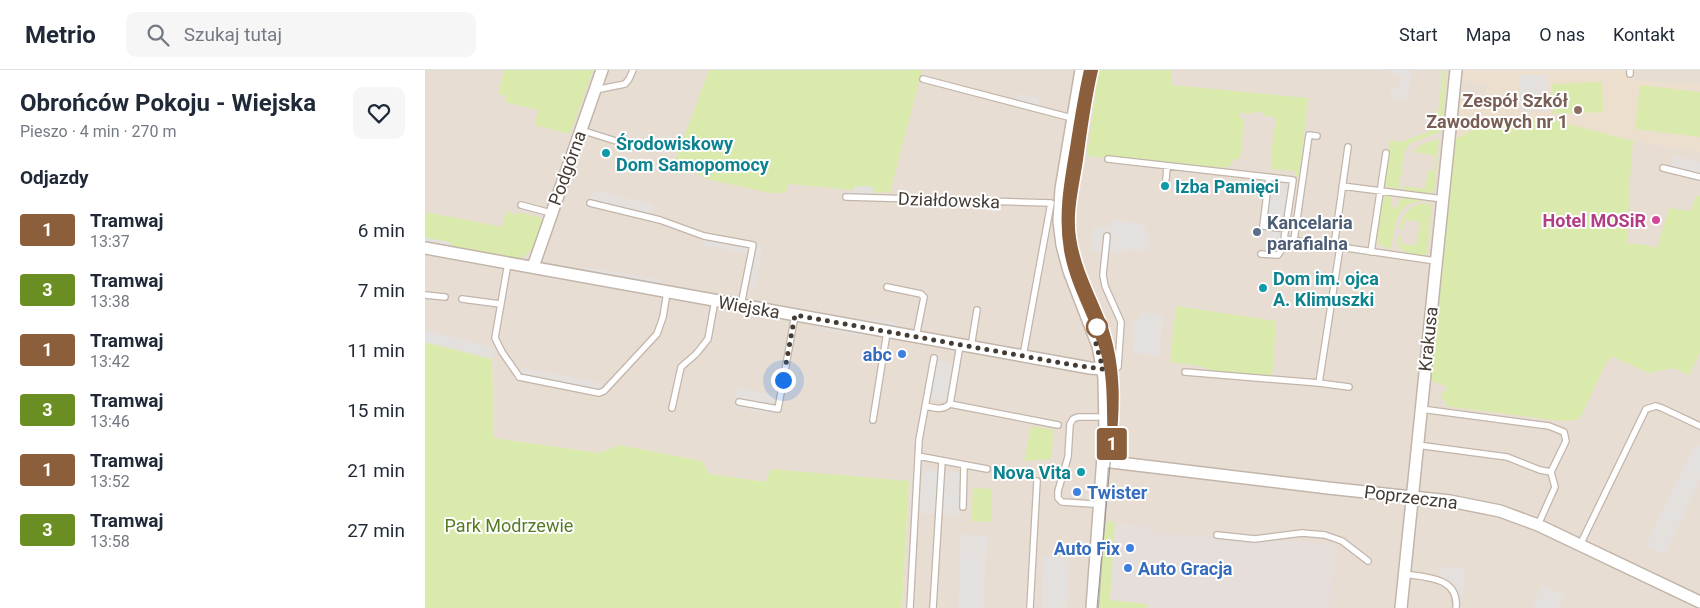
<!DOCTYPE html>
<html lang="pl">
<head>
<meta charset="utf-8">
<style>
  :root { --surface:#fff; --page:#f6f6f7; --text:#1f2937; --muted:#747a83; --line:#e0e1e3 }
  body { margin:0; font-family:Roboto,sans-serif; background:var(--page); color:var(--text); height:100vh; display:flex; flex-direction:column; font-size:19px; white-space:nowrap }
  * { box-sizing:border-box; margin:0 }
  p { font-size:16px; color:var(--muted) }
  .icon { flex:none; width:28px; height:28px; fill:none; stroke:currentColor; stroke-width:2; stroke-linecap:round; stroke-linejoin:round }
  .map { position:relative; flex:1; overflow:hidden }
  .panel { display:flex; flex-direction:column; background:var(--surface); width:425px }
  .panel>* { flex:none }
  .badge { padding:0 10px; border-radius:4px; font-size:18px; line-height:32px }
  .you { position:absolute; width:25px; height:25px; margin:-12px; border:4px solid #fff; border-radius:50%; background:#1a73e8; box-shadow:0 0 0 8px #1a73e833 }
  .map>.badge { position:absolute; translate:-50% -50%; box-shadow:0 0 0 2px #fff }
  h2 { padding:0 20px; font-size:19px; line-height:45px }
  .round { display:grid; place-items:center; flex:none; width:52px; height:52px; border-radius:10px; background:var(--page) }
  .summary { display:flex; align-items:center; justify-content:space-between; height:85px; padding:0 20px }
  h1 { font-size:24px; font-weight:700; line-height:38px }
  ul { padding:0; list-style:none }
  li { display:flex; align-items:center; gap:15px; height:60px; padding:0 20px }
  li div { flex:1 }
  li b { display:block; font-size:19px }
  li em { font-style:normal }
  li .badge { min-width:55px; font-weight:700; text-align:center }
  header { display:flex; align-items:center; gap:30px; box-sizing:border-box; height:70px; padding:0 25px; background:var(--surface); border-bottom:1px solid var(--line) }
  header strong { font-size:24px }
  nav { display:flex; gap:28px; margin-inline-start:auto; font-size:18px }
  .search { width:350px; height:45px; background:var(--page); display:flex; align-items:center; gap:12px; box-sizing:border-box; padding:0 18px; border-radius:10px; color:var(--muted); font-size:19px }
  main { display:flex; flex:1; min-height:0 }
  .map>svg:first-child { display:block }
  .residential { fill:#e8ddd3 }
  .industrial { fill:#e6deda }
  .education { fill:#eddfce }
  .green { fill:#daeaac }
  .parking { fill:#e4e0de }
  .lines { fill:none; stroke-linecap:round; stroke-linejoin:round }
  .lane-casing { stroke:#c2b5aa; stroke-width:8 }
  .street-casing { stroke:#c2b5aa; stroke-width:14 }
  .lane { stroke:#fff; stroke-width:5.5 }
  .street { stroke:#fff; stroke-width:11 }
  .tram { stroke:#959595; stroke-width:1 }
  .line-casing { stroke:#fff; stroke-width:11 }
  .line { stroke:#8b5e3c; stroke-width:8 }
  .walk { stroke:#463c34; stroke-width:5; stroke-dasharray:0 9 }
  .education-dot { fill:#8d6e63; stroke:#fff; stroke-width:2 }
  .culture-dot { fill:#0f9aa8; stroke:#fff; stroke-width:2 }
  .hotel-dot { fill:#d1479c; stroke:#fff; stroke-width:2 }
  .service-dot { fill:#5c6f8a; stroke:#fff; stroke-width:2 }
  .stop-dot { fill:#fff; stroke:#8b5e3c; stroke-width:2.5 }
  .shop-dot { fill:#3f7fe0; stroke:#fff; stroke-width:2 }
  .labels { text-anchor:middle; dominant-baseline:central; stroke-width:4; stroke-linejoin:round; paint-order:stroke }
  .education-label { font-size:18px; font-weight:bold; fill:#785e54; stroke:#fff; text-anchor:end }
  .culture-label { font-size:18px; font-weight:bold; fill:#0d838f; stroke:#fff; text-anchor:start }
  .street-label { font-size:18px; fill:#463c34; stroke:#fff }
  .hotel-label { font-size:18px; font-weight:bold; fill:#b23c85; stroke:#fff; text-anchor:end }
  .service-label { font-size:18px; font-weight:bold; fill:#4e5e75; stroke:#fff; text-anchor:start }
  .shop-label { font-size:18px; font-weight:bold; fill:#366cbe; stroke:#fff; text-anchor:end }
  .park-label { font-size:18px; fill:#567b25; stroke:#fff }
</style>
</head>
<body>
<header>
<strong>Metrio</strong>
<div class="search"><svg class="icon" aria-label="search" viewBox="0 0 24 24"><circle cx="10" cy="10" r="6"/><path d="M15 15l6 6"/></svg>Szukaj tutaj</div>
<nav><a>Start</a><a>Mapa</a><a>O nas</a><a>Kontakt</a></nav>
</header>
<main>
<section class="panel">
<div class="summary"><div><h1>Obrońców Pokoju - Wiejska</h1><p>Pieszo · 4 min · 270 m</p></div><a class="round"><svg class="icon" aria-label="heart" viewBox="0 0 24 24"><path d="M12 20l-8-8c-3-5 5-10 8-4 3-6 11-1 8 4z"/></svg></a></div>
<h2>Odjazdy</h2>
<ul>
<li><span class="badge" style="background:#8b5e3c;color:#fff">1</span><div><b>Tramwaj</b><p>13:37</p></div><em>6 min</em></li>
<li><span class="badge" style="background:#6b8e23;color:#fff">3</span><div><b>Tramwaj</b><p>13:38</p></div><em>7 min</em></li>
<li><span class="badge" style="background:#8b5e3c;color:#fff">1</span><div><b>Tramwaj</b><p>13:42</p></div><em>11 min</em></li>
<li><span class="badge" style="background:#6b8e23;color:#fff">3</span><div><b>Tramwaj</b><p>13:46</p></div><em>15 min</em></li>
<li><span class="badge" style="background:#8b5e3c;color:#fff">1</span><div><b>Tramwaj</b><p>13:52</p></div><em>21 min</em></li>
<li><span class="badge" style="background:#6b8e23;color:#fff">3</span><div><b>Tramwaj</b><p>13:58</p></div><em>27 min</em></li>
</ul>
</section>
<div class="map">
<svg width="1275" height="538" viewBox="0 0 1275 538">
  <rect width="100%" height="100%" fill="#f3ece5"/>
  <!-- residential -->
  <path class="residential" d="M0 0H650L630 120 632 133V156L673 285 676 359 663 538H477L484 411 340 412 284 404 277 391 194 375 174 383 69 368 67 289 0 272Z
    M660 0H1275V538H722L685 531 690 453 678 451 684 326 640 175 638 137Z"/>
  <!-- industrial -->
  <path class="industrial" d="M690 452 729 457V463L910 474 905 538H720L685 531Z"/>
  <!-- education -->
  <path class="education" d="M1037 0H1210V10L1275 15V82L1208 71 1028 70 1033 29 1060 31 1062 13 1036 11Z"/>
  <!-- green -->
  <path class="green" d="M79 0H168L145 64 110 55 113 40 80 32 81 26 73 24Z
    M284 0H497L465 123 449 122 448 117 431 116 428 120 363 114 361 123H346L282 109 250 91Z
    M675 0H747L746 15 883 28 874 107 870 106V101L846 99V84L851 47 840 46 836 41C826 43 827 44 815 43V48L819 49 815 89H808L807 94 803 97H798L795 100 662 86 672 13Z
    M1018 0H1021L1018 59 1015 62 985 73 979 82 974 119 962 117 960 114 965 70 976 72 1011 59Z
    M1177 12 1178 42 1128 44 1127 14Z
    M1215 15 1275 22V67L1210 59Z
    M1070 49 1128 50 1208 71 1205 108 1202 174H1216L1232 178 1244 138 1266 141 1271 126H1275V282L1264 305 1248 298 1224 303 1186 286 1178 299 1154 350 1136 351 1020 336 1021 330 1016 329 1017 322H1021L1022 317 1004 309 1028 70Z
    M1014 69 1009 122 1003 123 979 120V116L1000 119 1003 101H1009L1011 86 989 82 995 75Z
    M962 124 967 129V137L972 138 974 131 981 126 1007 131C971 129 971 150 966 179L954 175 952 167 957 128Z
    M993 134H1007L1002 184 996 186 977 181 972 173 973 167 977 168 976 174 991 176 995 152 980 150 978 159H974C977 146 981 140 993 134Z
    M0 142 77 157 81 142 93 145 94 142 119 149C113 163 109 187 91 189L28 178 24 172 0 168Z
    M751 236 851 251 847 306 786 300 775 296 745 292Z
    M0 272 67 289 69 368 174 383 194 375 277 391 284 404 340 412 346 399 484 411 477 538H0Z
    M606 356 629 360 626 389 599 391Z
    M548 418 567 419 566 452 546 451Z
    M678 451 690 452 685 530 722 534V538H671Z"/>
  <!-- parking -->
  <path class="parking" d="M963 0H986L983 30 965 28 966 18 974 19 976 5 963 3Z
    M1094 5H1122V41H1094Z
    M593 23 615 28V39L589 33Z
    M1249 86 1275 92V107L1246 100Z
    M844 107 868 110 853 185 838 184 842 157 838 156Z
    M430 116 448 117 449 128 428 127Z
    M168 120 228 135 225 148 165 133Z
    M688 150 719 154 725 172 722 181 697 179 696 184 666 181 668 157 683 158 684 151 688 152Z
    M279 166 322 174 321 183 277 175Z
    M0 168 24 172 28 178H0Z
    M328 175 338 176 330 219 320 217Z
    M161 197 235 210 241 216 153 200Z
    M305 238 346 245 339 249 311 243Z
    M715 243 738 244 735 286 709 283 707 255 714 248Z
    M444 248 472 253 477 259 440 262 432 266 395 259 390 253 436 252Z
    M0 260 70 278 67 289 0 272Z
    M513 291 529 293 521 332 505 329Z
    M96 298 176 313 174 323 94 307Z
    M312 318 349 325 346 344 309 337Z
    M1270 374 1275 376V409L1239 485 1221 476Z
    M497 400 536 402 533 446 494 443Z
    M536 464 562 466 559 538H533Z
    M619 487 644 488 641 538H616Z
    M1017 496 1040 499 1037 532 1031 531V527L1014 510Z
    M1117 515 1140 526 1134 538H1107Z"/>
  <g class="lines">
    <defs>
      <path id="lane" d="M1205 4V0
        M498 9 647 48
        M170 20 200 14 204 9 208 0
        M156 60 210 77
        M683 89 868 110 859 169 915 177
        M1238 98 1275 107
        M844 107 838 156 861 159
        M741 109 742 97
        M917 116 1018 129
        M421 127 626 133 598 286
        M165 133 235 150 279 166 328 175 316 235
        M96 135 126 143
        M869 170 884 65 892 66
        M909 176 923 77
        M946 182 961 83
        M836 184 853 185 857 179 859 169
        M83 193 70 268 77 282 93 305 94 307 174 323 179 321 232 264 238 247 242 222
        M462 217 496 224 499 227 491 267
        M0 225 20 227
        M37 229 75 234
        M535 275 525 334 633 355
        M546 277 552 240
        M678 299 693 297 696 252 680 216 678 205 682 166
        M760 302 894 313 915 177 1011 191
        M894 313 924 317
        M314 332 353 339 370 245
        M501 336C510 338 517 341 525 334
        M247 338 256 297 271 284 283 269 290 230
        M996 339 1124 356 1139 362 1141 371 1126 402 1130 417 1113 455
        M448 350 462 262
        M992 375 1082 387 1115 400 1126 402
        M493 386 562 399
        M668 434 637 432 633 428V421L643 387 645 354 648 349 653 347H673
        M538 437 539 395
        M792 465 830 469 877 463 900 465 917 471 943 491
        M1155 475 1221 339 1231 336 1237 338 1275 356
        M979 504C1001 507 1034 507 1031 538
        M485 538 494 370 509 288
        M508 538 517 391
        M605 538 612 411"/>
      <path id="street" d="M656 0 636 119 634 151 637 175 644 201 673 276 679 308 680 359 667 538
        M0 178 665 298 678 299
        M108 197 177 0
        M678 391 903 418 1025 431 1075 441 1113 455 1275 532
        M976 538 1031 0"/>
    </defs>
    <!-- lane casing -->
    <use href="#lane" class="lane-casing"/>
    <!-- street casing -->
    <use href="#street" class="street-casing"/>
    <!-- lane -->
    <use href="#lane" class="lane"/>
    <!-- street -->
    <use href="#street" class="street"/>
    <!-- tram -->
    <path class="tram" d="M669 0 646 134C645 170 654 201 668 235 675 250 682 265 686 282 691 304 690 328 689 351L672 538"/>
  </g>
  <g class="lines">
    <defs>
      <path id="line" d="M663 0C657 26 653 52 649 78 643 113 637 145 643 180 649 216 670 248 680 283 688 312 685 344 687 374 691 336 692 298 680 261 669 230 652 202 647 168 643 142 650 116 654 90 658 60 662 29 669 0"/>
    </defs>
    <!-- line casing -->
    <use href="#line" class="line-casing"/>
    <!-- line -->
    <use href="#line" class="line"/>
    <!-- walk -->
    <path class="walk" d="M358 310 370 245 648 295 678 299 668 263 672 257"/>
  </g>
  <!-- markers -->
  <circle class="education-dot" cx="1153" cy="40" r="5"/>
  <g class="culture-dot">
    <circle cx="181" cy="83" r="5"/>
    <circle cx="740" cy="116" r="5"/>
    <circle cx="838" cy="218" r="5"/>
    <circle cx="656" cy="402" r="5"/>
  </g>
  <circle class="hotel-dot" cx="1231" cy="150" r="5"/>
  <circle class="service-dot" cx="832" cy="162" r="5"/>
  <circle class="stop-dot" cx="672" cy="257" r="10"/>
  <g class="shop-dot">
    <circle cx="477" cy="284" r="5"/>
    <circle cx="652" cy="422" r="5"/>
    <circle cx="705" cy="478" r="5"/>
    <circle cx="703" cy="498" r="5"/>
  </g>
  <g class="labels">
    <!-- education labels -->
    <g class="education-label">
      <text x="1143" y="30">Zespół Szkół<tspan x="1143" dy="21">Zawodowych nr 1</tspan></text>
    </g>
    <!-- culture labels -->
    <g class="culture-label">
      <text x="191" y="73">Środowiskowy<tspan x="191" dy="21">Dom Samopomocy</tspan></text>
      <text x="750" y="116">Izba Pamięci</text>
      <text x="848" y="208">Dom im. ojca<tspan x="848" dy="21">A. Klimuszki</tspan></text>
      <text x="646" y="402" text-anchor="end">Nova Vita</text>
    </g>
    <!-- street labels -->
    <g class="street-label">
      <text transform="translate(142 98) rotate(-70)">Podgórna</text>
      <text transform="translate(524 130) rotate(2)">Działdowska</text>
      <text transform="translate(324 237) rotate(10)">Wiejska</text>
      <text transform="translate(1003 269) rotate(-84)">Krakusa</text>
      <text transform="translate(986 427) rotate(7)">Poprzeczna</text>
    </g>
    <!-- hotel labels -->
    <g class="hotel-label">
      <text x="1221" y="150">Hotel MOSiR</text>
    </g>
    <!-- service labels -->
    <g class="service-label">
      <text x="842" y="152">Kancelaria<tspan x="842" dy="21">parafialna</tspan></text>
    </g>
    <!-- shop labels -->
    <g class="shop-label">
      <text x="467" y="284">abc</text>
      <text x="662" y="422" text-anchor="start">Twister</text>
      <text x="695" y="478">Auto Fix</text>
      <text x="713" y="498" text-anchor="start">Auto Gracja</text>
    </g>
    <!-- park labels -->
    <g class="park-label">
      <text x="84" y="455">Park Modrzewie</text>
    </g>
  </g>
</svg>
<div class="you" style="left:358px;top:310px"></div>
<b class="badge" style="left:687px;top:374px;background:#8b5e3c;color:#fff">1</b>
</div>
</main>
</body>
</html>
